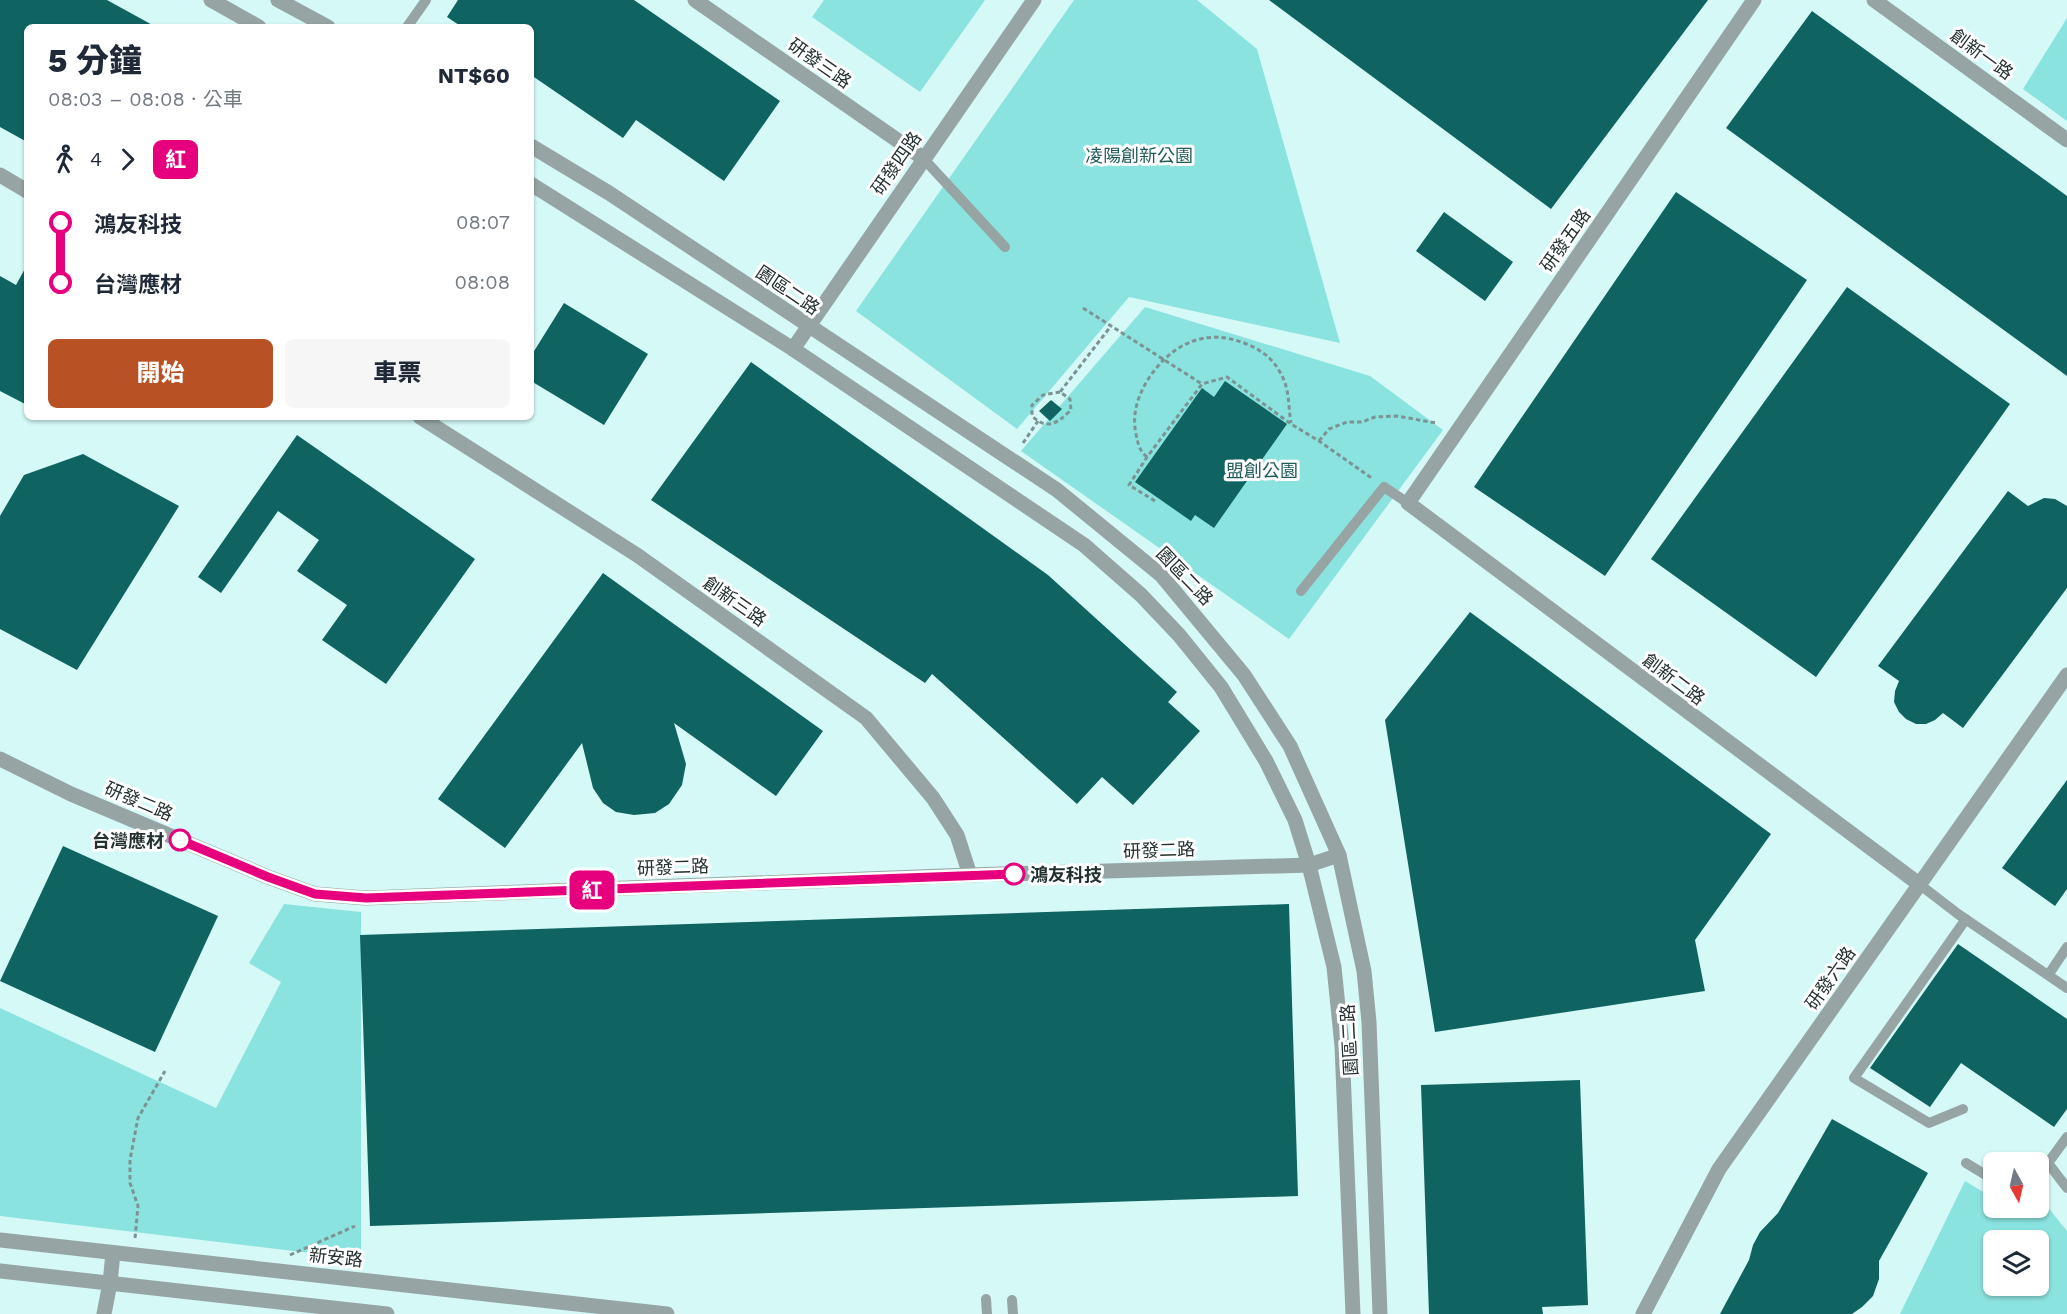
<!DOCTYPE html>
<html lang="zh-TW">
<head>
<meta charset="utf-8">
<style>
  :root { --surface:#fff; --page:#f6f6f7; --text:#1f2937; --muted:#747a83; --accent:#b85225 }
  body { margin:0; font-family:"Work Sans","Noto Sans TC",sans-serif; background:var(--page); color:var(--text); height:100vh; display:flex; flex-direction:column; font-size:22px; white-space:nowrap }
  * { box-sizing:border-box; margin:0 }
  p { font-size:20px; color:var(--muted) }
  .icon { flex:none; width:33px; height:33px; fill:none; stroke:currentColor; stroke-width:2; stroke-linecap:round; stroke-linejoin:round }
  .map { position:relative; flex:1; overflow:hidden }
  .drawer { position:absolute; left:24px; top:24px; width:510px; height:396px; display:flex; flex-direction:column; background:var(--surface); border-radius:9px; box-shadow:0 2px 4px #0004 }
  .drawer>* { flex:none }
  .badge { padding:0 12px; border-radius:9px; font-size:21px; line-height:39px }
  .needle { width:39px; rotate:172deg }
  .fabs { position:absolute; left:1983px; top:1152px; display:grid; gap:12px }
  .fabs a { display:grid; place-items:center; width:66px; height:66px; border-radius:9px; background:var(--surface); box-shadow:0 2px 4px #0004; font-size:30px }
  .map>.badge { position:absolute; translate:-50% -50%; box-shadow:0 0 0 3px #fff }
  .legs { display:flex; align-items:center; gap:9px; height:66px; padding:0 24px; font-size:20px }
  .legs p { margin-inline-start:auto }
  .summary { display:flex; align-items:center; justify-content:space-between; height:102px; padding:0 24px }
  h1 { font-size:33px; font-weight:800; line-height:45px }
  .cta { display:flex; gap:12px; margin-top:auto; padding:12px 24px }
  .cta a { flex:1; height:69px; border-radius:9px; background:var(--accent); color:#fff; font-size:24px; font-weight:800; line-height:69px; text-align:center }
  .cta a+a { background:var(--page); color:var(--text) }
  ul { padding:0 24px; list-style:none }
  li { display:flex; align-items:center; gap:21px; height:60px; font-size:22px }
  li i { display:grid; place-items:center; width:9px; height:100%; margin:0 8px; background:currentColor }
  li i::after { content:''; width:15px; height:15px; margin:-8px; border:4px solid; border-radius:50%; background:var(--surface) }
  li p { margin-inline-start:auto }
  li:first-child i { background:linear-gradient(#0000 50%,currentColor 0) }
  li:last-child i { background:linear-gradient(currentColor 50%,#0000 0) }
  .map>svg:first-child { display:block }
  .green { fill:#8be3df; fill-rule:evenodd }
  .building { fill:#0f6361 }
  .lines { fill:none; stroke-linecap:round; stroke-linejoin:round }
  .path { stroke:#7b9493; stroke-width:3; stroke-dasharray:4.5 3; stroke-linecap:butt }
  .service { stroke:#96a5a4; stroke-width:10 }
  .minor { stroke:#96a5a4; stroke-width:15 }
  .tertiary { stroke:#96a5a4; stroke-width:15 }
  .line-1-casing { stroke:#fff; stroke-width:14 }
  .line-1 { stroke:#e6007e; stroke-width:9 }
  .stop-1-dot { fill:#fff; stroke:#e6007e; stroke-width:3 }
  .labels { text-anchor:middle; dominant-baseline:central; stroke-width:6; stroke-linejoin:round; paint-order:stroke }
  .street-label { font-size:18px; fill:#233130; stroke:#fefefe }
  .park-label { font-size:18px; fill:#1f5b59; stroke:#fefefe }
  .stop-label { font-size:18px; font-weight:bold; fill:#233130; stroke:#fefefe; text-anchor:end }
</style>
</head>
<body>
<div class="map">
<svg width="2067" height="1314" viewBox="0 0 2067 1314">
  <rect width="100%" height="100%" fill="#d4f9f7"/>
  <!-- green -->
  <path class="green" d="M824 0H985L920 92 812 17Z
    M1074 0H1197L1257 49 1340 343 1129 297 1017 429 856 311Z
    M2067 18V121L2023 89Z
    M1145 307 1370 376 1443 430 1289 639 1021 451Z
    M284 904 361 912V1259L0 1216V1008L216 1108 281 982 249 963Z
    M1965 1181 1993 1198 1994 1208H2038L2039 1199H2041L2067 1231V1314H1900ZM1994 1240H2038V1286H1994Z"/>
  <!-- building -->
  <path class="building" d="M0 0H107L156 27H27V142L0 127Z
    M458 0H634L780 101 724 181 636 120 623 138 531 75V27H462L447 17Z
    M1269 0H1708L1551 209Z
    M1812 11 2067 196V376L1726 128Z
    M1676 192 1807 280 1605 576 1474 487Z
    M1444 212 1513 262 1485 301 1416 251Z
    M27 265V405L0 391V276L16 285Z
    M1847 287 2010 404 1816 677 1651 559Z
    M564 303 648 354 604 425 531 381V356Z
    M751 362 1048 575 1177 692 1168 702 1200 731 1133 805 1102 777 1077 804 932 674 925 683 651 500Z
    M1225 381 1287 424 1214 528 1195 515 1191 521 1135 482 1202 388 1214 397Z
    M1051 400 1062 409 1050 421 1039 411Z
    M297 435 475 559 386 684 322 640 347 605 297 571 319 540 278 511 221 593 198 577Z
    M83 454 179 506 77 670 0 629V516L24 475Z
    M2008 491 2028 506 2044 498 2055 499 2067 506V588L1963 728 1943 713 1935 720 1926 724H1916L1906 719 1899 712 1894 702 1895 691 1899 681 1878 666Z
    M603 573 823 731 776 796 674 723 686 764 682 785 669 804 655 813 634 815 616 812 603 803 593 788 582 743 505 848 438 799Z
    M1470 612 1771 834 1695 940 1705 991 1435 1032 1385 720Z
    M2067 780V889L2055 906 2002 868Z
    M63 846 218 916 155 1052 0 981Z
    M1289 904 1298 1196 370 1226 360 935Z
    M1958 944 2067 1019V1109L2054 1127 1961 1063 1930 1107 1870 1068Z
    M1580 1080 1588 1305 1542 1307 1543 1314H1429L1421 1085Z
    M1832 1119 1928 1173 1879 1261V1279L1873 1296 1862 1307 1852 1314H1720L1749 1260 1753 1245 1760 1232 1778 1213Z"/>
  <g class="lines">
    <!-- path -->
    <path class="path" d="M1083 308 1202 384
      M1060 392 1043 395 1032 405V416C1048 431 1057 423 1071 410L1070 399 1060 392 1111 326
      M1319 441 1329 429 1347 422H1362L1375 417 1397 416 1436 423
      M1023 443 1038 421
      M1147 457C1139 450 1138 444 1136 434 1132 415 1137 398 1147 381 1169 346 1203 327 1244 343 1260 349 1273 358 1281 374 1290 390 1288 406 1291 423
      M1155 501 1129 485 1147 457 1202 384 1227 377 1291 424 1319 441 1373 479
      M135 1238 138 1206 130 1183V1160L138 1118 165 1071
      M290 1255 355 1226"/>
    <!-- service -->
    <path class="service" d="M407 27 426 0
      M923 158 1005 247
      M1301 591 1384 487 1408 503
      M1919 884 1958 914 2067 988
      M2049 974 2067 947
      M1963 1109 1929 1123 1854 1078 1966 919
      M2067 1137 2048 1163 2067 1188
      M1966 1163 1994 1180
      M2038 1175 2048 1163
      M986 1299 987 1314
      M1012 1300 1013 1314"/>
    <!-- minor -->
    <path class="minor" d="M695 0 923 158
      M1754 0 1408 503 1919 884
      M1874 0 2067 140
      M0 175 27 191
      M793 349 1034 0
      M420 417 637 555 866 718 933 798 957 835 970 875
      M0 759 71 794 268 877 315 894 366 898 970 875 1309 865 1339 855
      M104 1314 110 1283 113 1253
      M1643 1314 1719 1169 2067 675"/>
    <!-- tertiary -->
    <path class="tertiary" d="M211 0 259 27
      M278 0 328 27
      M531 146 609 193 1057 490 1161 575 1244 675 1290 746 1339 855 1364 971 1369 1022 1380 1314
      M531 184 793 349 1084 545 1141 595 1179 635 1221 687 1266 761 1295 820 1309 865 1334 967 1342 1046 1353 1314
      M0 1240 667 1314
      M0 1271 387 1314"/>
  </g>
  <g class="lines">
    <defs>
      <path id="line-1" d="M180 840 268 877 315 894 366 898 1014 874"/>
    </defs>
    <!-- line-1 casing -->
    <use href="#line-1" class="line-1-casing"/>
    <!-- line-1 -->
    <use href="#line-1" class="line-1"/>
  </g>
  <!-- markers -->
  <g class="stop-1-dot">
    <circle cx="180" cy="840" r="10"/>
    <circle cx="1014" cy="874" r="10"/>
  </g>
  <g class="labels">
    <!-- street labels -->
    <g class="street-label">
      <text transform="translate(1982 54) rotate(36)">創新一路</text>
      <text transform="translate(820 63) rotate(35)">研發三路</text>
      <text transform="translate(896 163) rotate(-55)">研發四路</text>
      <text transform="translate(1565 240) rotate(-55)">研發五路</text>
      <text transform="translate(788 290) rotate(34)">園區二路</text>
      <text transform="translate(1185 576) rotate(46)">園區二路</text>
      <text transform="translate(735 601) rotate(35)">創新三路</text>
      <text transform="translate(1674 679) rotate(37)">創新二路</text>
      <text transform="translate(139 801) rotate(23)">研發二路</text>
      <text transform="translate(1159 850) rotate(-2)">研發二路</text>
      <text transform="translate(673 867) rotate(-2)">研發二路</text>
      <text transform="translate(1830 978) rotate(-55)">研發六路</text>
      <text transform="translate(1349 1040) rotate(-93)">園區二路</text>
      <text transform="translate(336 1257) rotate(6)">新安路</text>
    </g>
    <!-- park labels -->
    <g class="park-label">
      <text x="1139" y="155">凌陽創新公園</text>
      <text x="1262" y="470">盟創公園</text>
    </g>
    <!-- stop labels -->
    <g class="stop-label">
      <text x="164" y="840">台灣應材</text>
      <text x="1030" y="874" text-anchor="start">鴻友科技</text>
    </g>
  </g>
</svg>
<div class="fabs">
<a><svg class="needle" viewBox="-14 -14 28 28"><path d="M0-13l5 13h-10z" fill="#e53935"/><path d="M0 13l5-13h-10z" fill="#747a83"/></svg></a>
<a><svg class="icon" aria-label="layers" viewBox="0 0 24 24"><path d="M12 4l9 5-9 5-9-5zM3 14l9 5 9-5"/></svg></a>
</div>
<b class="badge" style="left:592px;top:890px;background:#e6007e;color:#fff">紅</b>
<section class="drawer">
<div class="summary"><div><h1>5 分鐘</h1><p>08:03 – 08:08 · 公車</p></div><b>NT$60</b></div>
<div class="legs"><svg class="icon" aria-label="walk" viewBox="0 0 24 24"><circle cx="13" cy="4" r="2"/><path d="M13 8l-2 6 4 7M11 14l-3 7M7 12l3-4h3l4 4"/></svg>4<svg class="icon" aria-label="forward" viewBox="0 0 24 24"><path d="M9 5l7 7-7 7"/></svg><b class="badge" style="background:#e6007e;color:#fff">紅</b></div>
<ul>
<li><i style="color:#e6007e"></i><b>鴻友科技</b><p>08:07</p></li>
<li><i style="color:#e6007e"></i><b>台灣應材</b><p>08:08</p></li>
</ul>
<div class="cta"><a>開始</a><a>車票</a></div>
</section>
</div>
</body>
</html>
